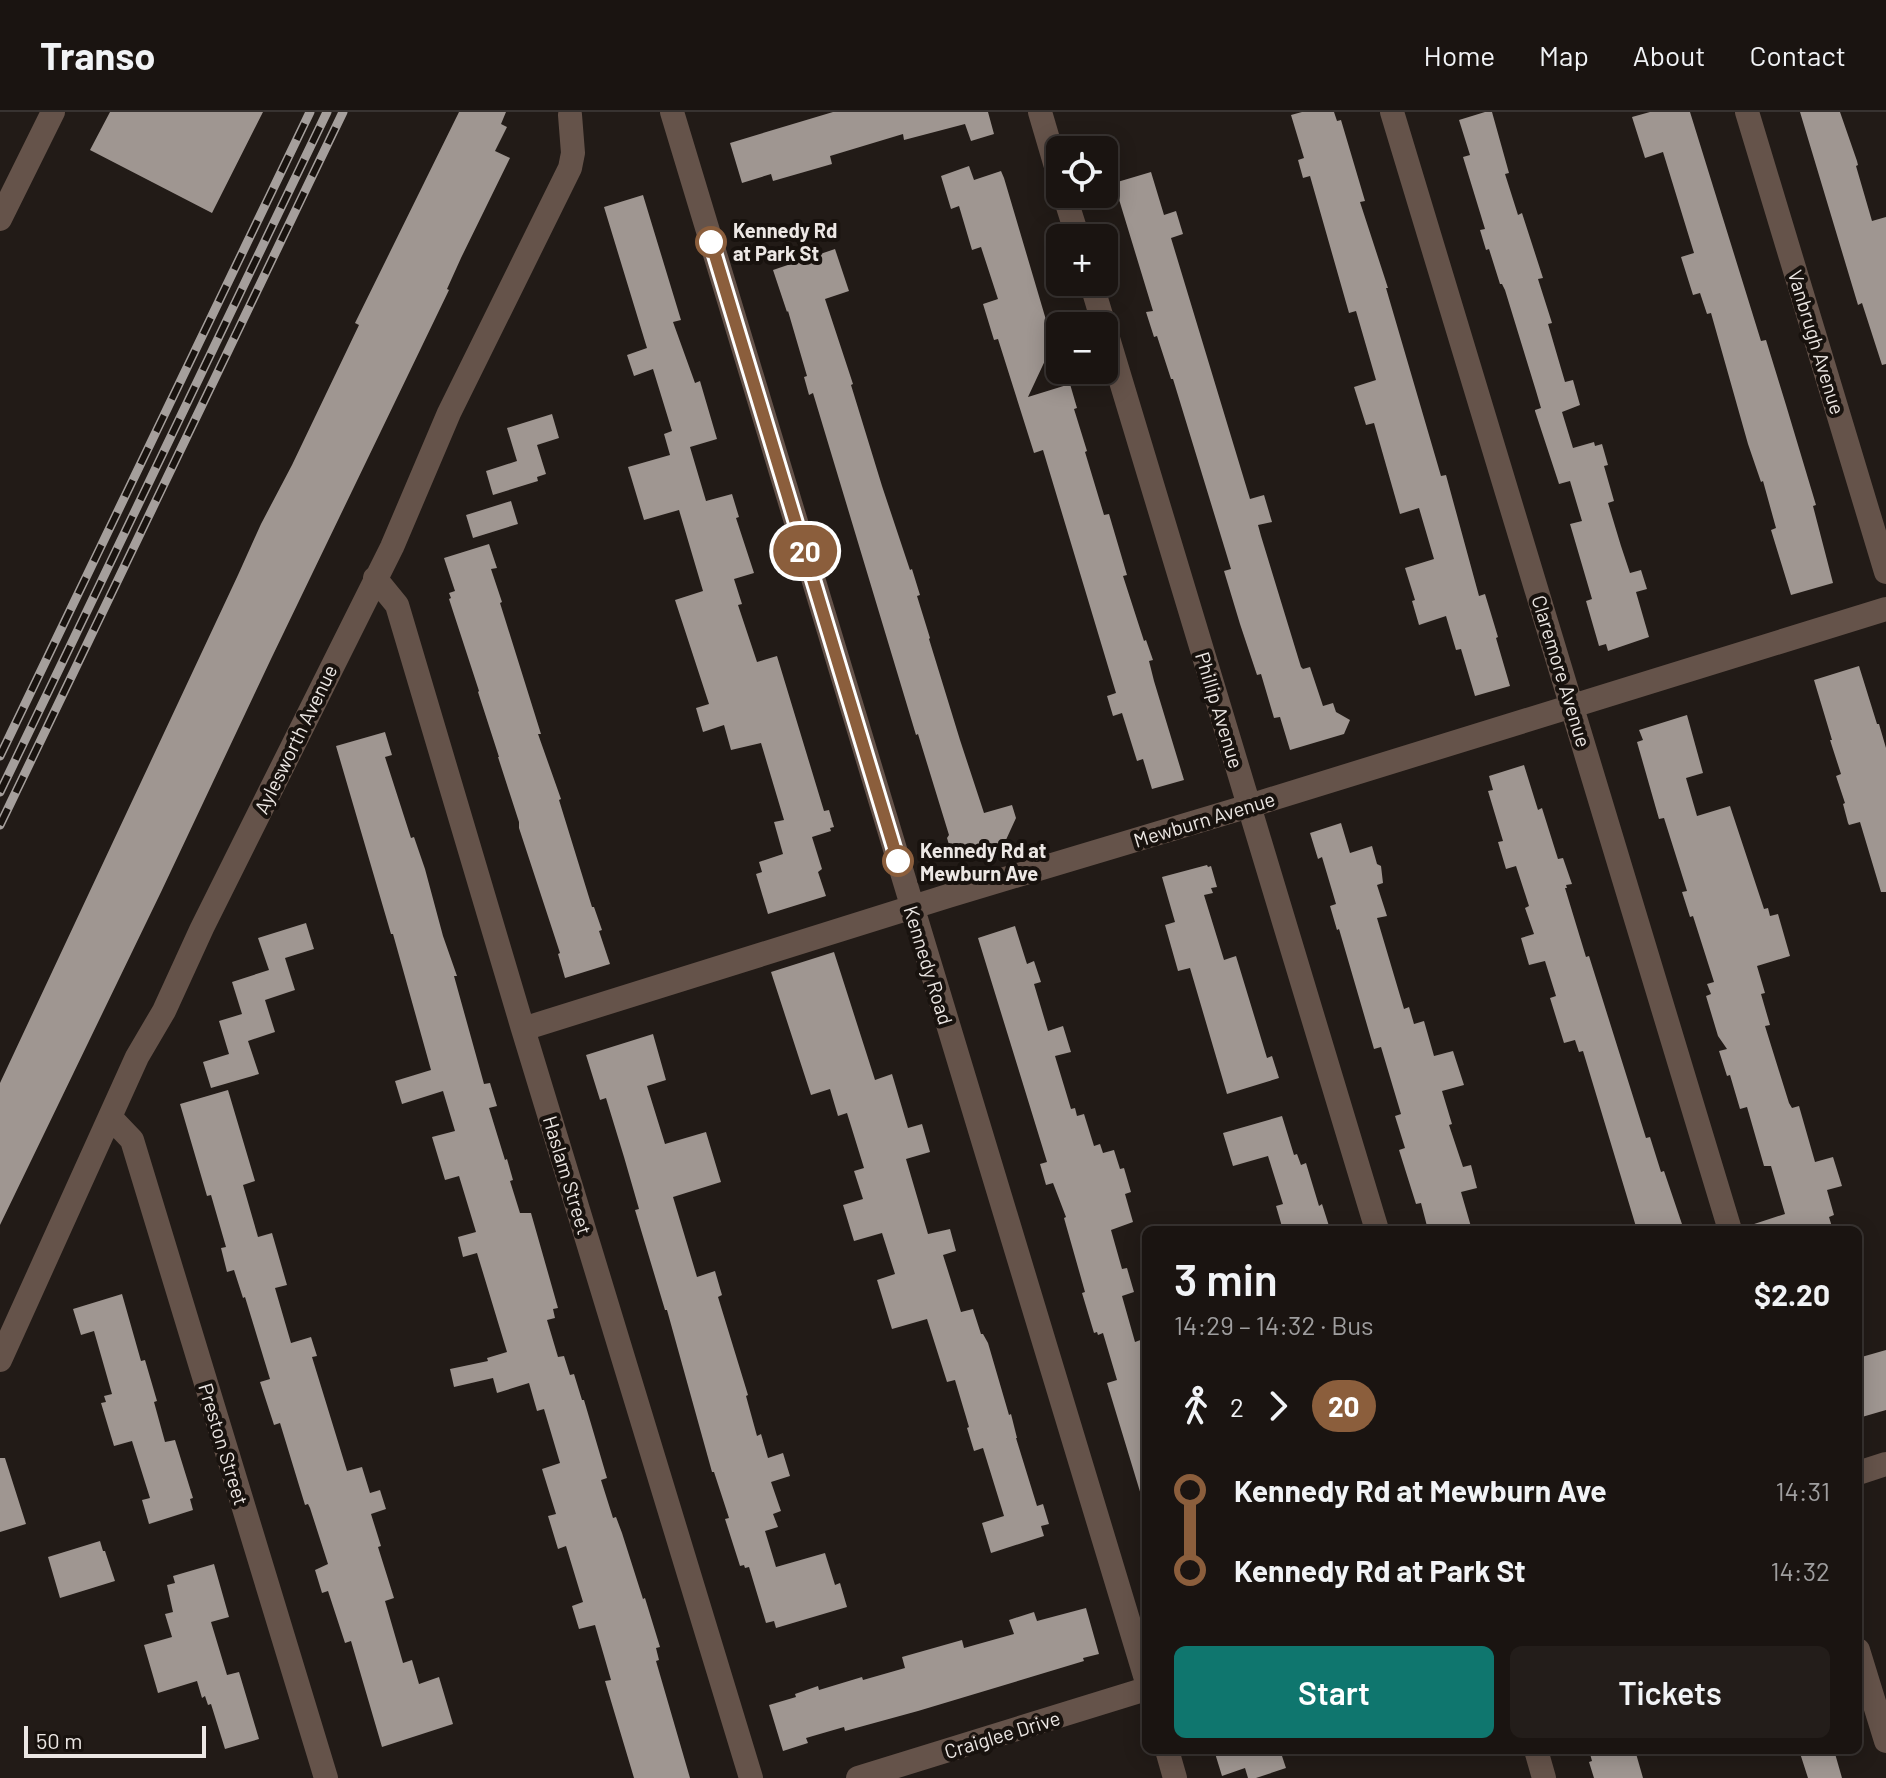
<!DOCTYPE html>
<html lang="en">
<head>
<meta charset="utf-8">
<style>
  :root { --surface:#1a1411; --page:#231d1a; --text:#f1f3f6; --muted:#9f9e9f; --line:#383331; --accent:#0f766e }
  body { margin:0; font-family:Barlow,sans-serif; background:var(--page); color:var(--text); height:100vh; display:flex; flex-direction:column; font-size:30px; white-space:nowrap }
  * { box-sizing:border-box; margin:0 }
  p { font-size:26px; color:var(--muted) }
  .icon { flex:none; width:44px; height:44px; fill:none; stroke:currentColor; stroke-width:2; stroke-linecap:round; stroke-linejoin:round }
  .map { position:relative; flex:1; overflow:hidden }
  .sheet { position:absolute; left:1142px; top:1114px; width:720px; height:528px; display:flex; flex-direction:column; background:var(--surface); border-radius:12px; box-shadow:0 4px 20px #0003,0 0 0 2px var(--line) }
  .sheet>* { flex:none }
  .badge { padding:0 16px; border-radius:26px; font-size:28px; line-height:52px }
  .tools { position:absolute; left:1046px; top:24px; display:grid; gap:16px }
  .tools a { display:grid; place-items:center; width:72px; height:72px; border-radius:12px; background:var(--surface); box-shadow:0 4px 20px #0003,0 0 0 2px var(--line); font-size:40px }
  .scale { position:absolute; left:24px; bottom:20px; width:182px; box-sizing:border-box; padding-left:8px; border:4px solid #ece7e4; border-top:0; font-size:22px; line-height:28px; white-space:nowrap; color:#ece7e4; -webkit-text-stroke:6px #18120e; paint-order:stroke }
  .map>.badge { position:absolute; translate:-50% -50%; box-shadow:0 0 0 4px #fff }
  .legs { display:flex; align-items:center; gap:12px; height:88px; padding:0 32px; font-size:26px }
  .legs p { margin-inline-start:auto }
  .overview { display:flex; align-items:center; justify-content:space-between; height:136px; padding:0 32px }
  h1 { font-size:44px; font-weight:600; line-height:60px }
  .action { display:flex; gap:16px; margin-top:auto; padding:16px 32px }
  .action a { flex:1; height:92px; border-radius:12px; background:var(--accent); color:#fff; font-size:32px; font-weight:600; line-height:92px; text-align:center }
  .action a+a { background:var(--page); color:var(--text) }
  ul { padding:0 32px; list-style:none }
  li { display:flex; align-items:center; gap:28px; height:80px; font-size:30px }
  li i { display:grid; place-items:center; width:12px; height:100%; margin:0 10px; background:currentColor }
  li i::after { content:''; width:20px; height:20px; margin:-10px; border:6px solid; border-radius:50%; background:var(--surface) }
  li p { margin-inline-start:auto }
  li:first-child i { background:linear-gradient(#0000 50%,currentColor 0) }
  li:last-child i { background:linear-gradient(currentColor 50%,#0000 0) }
  header { display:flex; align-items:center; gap:48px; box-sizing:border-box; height:112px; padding:0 40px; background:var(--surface); border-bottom:2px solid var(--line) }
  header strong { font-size:38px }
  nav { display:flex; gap:44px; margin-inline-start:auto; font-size:28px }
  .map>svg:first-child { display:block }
  .building { fill:#9f9691 }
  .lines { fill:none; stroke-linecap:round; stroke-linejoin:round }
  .minor { stroke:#65534a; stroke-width:24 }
  .rail-casing { stroke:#a59f9c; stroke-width:9 }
  .rail { stroke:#18120e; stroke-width:6; stroke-dasharray:18; stroke-linecap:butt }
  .line-1-casing { stroke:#fff; stroke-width:18 }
  .line-1 { stroke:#8b5e3c; stroke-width:12 }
  .stop-1-dot { fill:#fff; stroke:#8b5e3c; stroke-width:4 }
  .labels { text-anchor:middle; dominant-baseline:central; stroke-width:8; stroke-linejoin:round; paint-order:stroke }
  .stop-label { font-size:20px; font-weight:bold; fill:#ece7e4; stroke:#18120e; text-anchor:start }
  .street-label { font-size:20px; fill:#ece7e4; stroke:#18120e }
</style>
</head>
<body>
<header>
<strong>Transo</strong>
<nav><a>Home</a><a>Map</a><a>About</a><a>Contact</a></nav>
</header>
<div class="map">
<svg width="1886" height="1666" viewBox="0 0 1886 1666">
  <rect width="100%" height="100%" fill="#221b17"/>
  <!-- building -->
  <path class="building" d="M110 0H263L212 101 90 38Z
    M459 0H506L501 12 507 15 495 39 510 46 461 146 447 177 449 178 271 547 162 778 0 1113V971L238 463 261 412 292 353 359 213 355 211Z
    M833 0H988L994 22 971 29 965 12 904 28 903 22 830 44 832 52 773 69 771 62 742 71 730 31Z
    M1302 0H1334L1337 9 1341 8 1365 89 1360 90 1388 176H1386L1441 364 1446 363 1479 484 1485 482 1498 525 1496 526 1510 574 1475 584 1461 537 1456 538 1446 504 1419 513 1412 489 1415 488 1405 456 1434 447 1419 396 1400 402 1374 311 1366 313 1354 275 1376 268 1356 199 1349 201 1310 64 1303 66 1298 48 1304 46 1291 3Z
    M1485 0H1492L1509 61 1505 62 1518 103 1522 101 1543 166 1538 167 1552 211 1548 212 1565 270 1573 268 1580 293 1562 300 1573 336 1594 330 1595 334 1602 332 1608 353 1604 354 1614 389 1608 391 1621 434 1630 461 1641 458 1647 477 1636 480 1649 525 1608 539 1606 532 1599 534 1586 489 1592 487 1570 412 1582 409 1570 369 1559 372 1535 299V298L1541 296 1536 279 1505 178 1502 172H1500L1489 137 1486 138 1480 118 1485 117 1463 45 1470 43 1459 8Z
    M1650 0H1690L1761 229 1766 228 1786 293 1816 393 1813 394 1833 471 1791 483 1771 418 1776 416 1763 369 1761 370 1748 332 1711 201 1707 202 1700 181 1693 183 1681 145 1694 141 1663 40 1645 46 1632 5Z
    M1800 0H1840L1857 49 1858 53 1856 54 1872 109 1886 105V252L1882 253 1862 191 1858 193Z
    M969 54 974 68 1001 59 1004 66 1049 218 1053 216 1059 236 1049 240 1028 285 1070 272 1077 296 1074 297 1087 339 1085 340 1104 403 1109 402 1127 463 1123 464 1144 529 1146 528 1153 548 1149 549 1154 569 1184 668 1152 677 1143 647 1137 649 1122 601 1113 604 1107 584 1116 581 1043 338 1034 341 998 227 994 228 983 192 998 187 981 135 972 138 959 94 951 97 941 64Z
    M1151 60 1164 103 1176 99 1183 122 1171 126 1250 387 1264 383 1272 410 1258 413 1261 424 1301 555 1303 557 1310 555 1323 594 1333 591 1336 600 1350 608 1344 622 1290 638 1280 605 1274 606 1261 562 1257 563 1240 512 1224 459 1231 457 1173 267H1171L1157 224 1154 225 1146 200 1153 199 1114 71Z
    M643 83 681 208 673 210 695 271 700 269 717 327 690 335 706 389 732 382 739 405 736 406 754 461 734 467 742 492 738 493 757 550 777 544 824 699 829 698 834 715 830 716 831 719 812 725 822 757 818 760 826 784 768 802 756 762 762 760 759 750 783 742 774 710 784 708 761 631 731 638 724 613 703 620 696 596 709 592 675 488 703 479 679 398 644 408 628 355 670 343 664 322 672 319 653 257 634 264 627 243 647 236 604 95Z
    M835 137 849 179 825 187 853 272 851 273 882 374 910 458 912 457 920 483 917 484 930 526 929 527 960 628 984 701 1012 693 1016 706 1005 730 960 744 951 739 947 726 949 723 918 622 916 623 813 281 809 283 804 265 807 264 788 199 787 200 773 158Z
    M552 302 559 326 537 333 546 362 537 365 538 369 493 383 486 359 517 349 507 316Z
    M511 389 518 412 473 426 466 403Z
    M489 432 497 456 491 457 502 490 500 491 541 622H538L561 687 559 688 592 795H594L602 818 599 819 610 852 565 866 558 842 560 841 519 716V710L498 645H499L478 580 479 579 449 487 451 486 449 481 455 479 444 446Z
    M1859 554 1877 612H1879L1886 636V780H1881L1860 710 1849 713 1848 711 1843 692 1845 691 1836 664 1841 662 1830 628H1832L1814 568Z
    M1687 603 1703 661 1686 666 1697 704 1730 694 1764 797 1768 796 1770 804 1778 802 1790 844 1757 854 1765 881 1761 882 1770 913 1765 914 1789 991 1792 996 1799 994 1815 1050 1833 1045 1842 1074 1827 1078 1834 1103 1829 1105 1833 1118H1749L1748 1114 1785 1102 1771 1054H1764L1747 995 1740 997 1730 963 1727 964 1719 939 1727 937 1718 924 1706 884 1711 882 1707 872 1714 870 1693 804 1690 805 1682 780 1687 779 1664 706 1659 707 1637 630 1643 628 1639 618Z
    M385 620 392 643 385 645 411 726 414 725 425 757 443 824 457 864H454L484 972 490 971 497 994 489 996 505 1048 507 1047 513 1068 510 1069 520 1101H531L558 1196 553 1197 555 1206 547 1208 558 1245 564 1244 570 1263 574 1262 582 1288H584L607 1366 601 1368 613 1406 616 1405 622 1421 643 1487 645 1486 660 1535 656 1536 659 1548 656 1549 690 1666H634L605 1569 611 1568 595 1513 579 1517 572 1494 583 1490 566 1434 558 1437 548 1404 556 1402 542 1357 560 1351 544 1297 537 1299 529 1271 497 1281 493 1266 454 1275 450 1257 488 1249 487 1246 507 1240 477 1141 463 1145 458 1125 476 1120 459 1064 445 1068 432 1025 455 1019 443 979 402 992 395 969 431 958 393 822H391L336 634Z
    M1524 653 1538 698 1542 696 1558 747 1563 746 1572 772 1566 773 1567 776H1565L1586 845 1589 844 1646 1026 1650 1025 1661 1060 1664 1059 1684 1118H1637L1583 939 1579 940 1575 928 1564 931 1550 886 1556 884 1545 849 1529 853 1521 826 1534 822 1525 796 1529 794 1516 754 1506 757 1498 730 1503 729 1488 679 1493 678 1489 664Z
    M1341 711 1350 741 1372 734 1377 752 1381 754 1383 771 1377 773 1387 804 1377 806 1404 897 1409 895 1414 912 1424 909 1434 944 1453 939 1464 973 1442 979 1452 1012 1449 1013 1463 1055 1471 1053 1477 1076 1461 1080 1472 1118H1428L1421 1091 1416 1092 1399 1038 1405 1036 1395 1004 1401 1002 1381 935 1374 937 1339 817 1337 818 1330 794 1336 792 1322 745 1318 747 1310 721Z
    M1207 753 1208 755 1211 754 1217 775 1211 776 1213 781 1204 783 1224 848 1236 844 1267 946 1272 944 1279 966 1227 982 1190 856 1178 859 1165 813 1175 810 1162 765Z
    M306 811 314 837 285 846 295 878 265 888 275 920 248 929 259 962 211 976 203 950 229 942 219 909 242 902 232 870 269 858 258 826Z
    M1015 814 1026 849 1027 852 1034 849 1041 870 1034 872 1048 919 1063 914 1071 940 1055 944 1071 997 1075 996 1077 1004 1084 1002 1094 1034 1100 1032 1103 1041 1114 1038 1120 1057 1124 1056 1131 1080 1125 1082 1133 1110 1111 1118 1122 1157 1127 1156 1134 1180 1122 1184 1135 1230 1146 1226V1382L1141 1383 1107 1271 1117 1268 1103 1221 1098 1223 1097 1220 1094 1221 1082 1181 1085 1180 1064 1106 1066 1105 1053 1071 1046 1073 1040 1052 1047 1050 978 826Z
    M834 840 875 968 892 962 908 1016 922 1012 930 1040 906 1047 928 1122 950 1117 956 1139 943 1143 961 1200 973 1197 981 1222H983L988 1231 1009 1303 1011 1302 1017 1326H1016L1037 1394 1043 1392 1049 1412 1041 1414 1044 1424 991 1441 982 1411 1004 1404 983 1336 974 1339 967 1316 969 1315 955 1268 947 1270 927 1207 892 1217 877 1168 895 1162 882 1121 854 1129 843 1093 863 1087 854 1059 864 1056 847 1001 838 1004 830 977 811 983 771 860Z
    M653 922 666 968 647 974 665 1032 706 1020 721 1070 673 1085 697 1165 715 1159 722 1183 718 1185 748 1283 746 1284 757 1324 761 1322 768 1346 783 1341 790 1364 771 1370 781 1399 773 1402 778 1415 765 1419 776 1455 825 1441 835 1473 840 1471 847 1495 776 1516 774 1509 766 1511 749 1455 745 1456 744 1453 740 1454 725 1407 729 1406 714 1360H712L667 1198H665L635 1098 639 1097 624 1045 606 986 600 988 586 943Z
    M228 978 255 1069 243 1073 258 1125 272 1121 287 1173 275 1176 291 1231 311 1225 317 1244 312 1245 347 1359 362 1355 370 1381 380 1378 386 1397 371 1402 381 1434 378 1435 394 1486 385 1489 403 1551 412 1548 419 1572 439 1565 453 1612 382 1635 351 1529 345 1531 328 1479 322 1481 315 1458 328 1452 310 1396 308 1392 305 1393 280 1311 274 1313 260 1270 270 1267 245 1185 243 1186 234 1158 227 1160 221 1136 226 1135 211 1083 207 1084 180 992Z
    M1282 1004 1294 1043 1297 1042 1301 1053 1306 1051 1319 1094 1322 1092 1329 1114 1316 1118H1283L1276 1094 1283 1092 1268 1044 1233 1054 1223 1021Z
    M122 1182 141 1249 145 1248 157 1289 154 1290 165 1330 175 1328 193 1386 190 1387 193 1398 149 1412 142 1388 150 1386 132 1329 114 1334 101 1291 106 1290 104 1284 112 1282 94 1219 81 1223 73 1197Z
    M1886 1238V1298L1862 1305V1302L1858 1303V1246Z
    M0 1346H5L26 1412 0 1420Z
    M100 1429 103 1439H105L115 1469 60 1486 48 1445Z
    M214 1452 229 1505 211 1510 227 1563 239 1560 259 1627 225 1637 211 1592 208 1593 205 1584 202 1586 197 1569 158 1581 144 1533 172 1525 165 1502 173 1500 167 1473 175 1471 173 1464Z
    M1086 1496 1099 1542 1083 1546 1084 1549 918 1599 845 1619 844 1615 806 1626 808 1631 783 1639 769 1593 796 1585 795 1582 818 1574 819 1578 862 1565 863 1568 905 1556 902 1545 962 1528 964 1536 1014 1522 1009 1508 1034 1500 1037 1509Z
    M1214 1638H1288L1289 1642 1282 1644 1286 1656 1256 1666H1248L1245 1656 1222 1664Z
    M1589 1638H1635L1643 1666H1594L1589 1650 1592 1649Z
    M1799 1638H1834L1842 1666H1808Z"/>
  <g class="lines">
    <!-- minor -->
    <path class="minor" d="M672 0 1146 1567
      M1040 0 1060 68
      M1392 0 1730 1118
      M1747 0 1886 460
      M1064 82 1078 126
      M0 107 53 0
      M1091 170 1377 1118
      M375 466 397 493 523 917 751 1666
      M523 917 948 784 1249 694 1886 497
      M111 1006 132 1028 326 1666
      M0 1248 137 945 164 899 202 816 392 435 449 301 570 56 573 41 570 3
      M1858 1361 1886 1352
      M1858 1538 1886 1629
      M1167 1638 1175 1666
      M1536 1638 1544 1666
      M858 1666 1146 1577"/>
    <defs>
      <path id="rail" d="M0 644 310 0
        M0 680 327 0
        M0 713 343 0"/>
    </defs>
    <!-- rail casing -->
    <use href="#rail" class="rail-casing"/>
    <!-- rail -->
    <use href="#rail" class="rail"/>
  </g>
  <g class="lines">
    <defs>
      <path id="line-1" d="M711 130 898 749"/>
    </defs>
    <!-- line-1 casing -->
    <use href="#line-1" class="line-1-casing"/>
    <!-- line-1 -->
    <use href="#line-1" class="line-1"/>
  </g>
  <!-- markers -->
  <g class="stop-1-dot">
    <circle cx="711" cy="130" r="14"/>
    <circle cx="898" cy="749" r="14"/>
  </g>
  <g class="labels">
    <!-- stop labels -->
    <g class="stop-label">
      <text x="733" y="118">Kennedy Rd<tspan x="733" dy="23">at Park St</tspan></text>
      <text x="920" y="738">Kennedy Rd at<tspan x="920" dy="23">Mewburn Ave</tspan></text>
    </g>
    <!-- street labels -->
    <g class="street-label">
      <text transform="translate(1817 230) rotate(73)">Vanbrugh Avenue</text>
      <text transform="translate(1562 559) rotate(73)">Claremore Avenue</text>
      <text transform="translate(1220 598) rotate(73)">Phillip Avenue</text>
      <text transform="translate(295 627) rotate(-64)">Aylesworth Avenue</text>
      <text transform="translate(1204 707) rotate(-17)">Mewburn Avenue</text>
      <text transform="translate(929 853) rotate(73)">Kennedy Road</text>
      <text transform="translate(568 1063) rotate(73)">Haslam Street</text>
      <text transform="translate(224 1332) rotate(73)">Preston Street</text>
      <text transform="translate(1002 1622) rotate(-17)">Craiglee Drive</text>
    </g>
  </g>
</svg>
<div class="tools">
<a><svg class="icon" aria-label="locate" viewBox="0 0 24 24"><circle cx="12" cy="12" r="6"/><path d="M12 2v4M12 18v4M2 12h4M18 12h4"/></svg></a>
<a>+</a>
<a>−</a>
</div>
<div class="scale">50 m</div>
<b class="badge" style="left:805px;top:439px;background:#8b5e3c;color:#fff">20</b>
<section class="sheet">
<div class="overview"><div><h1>3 min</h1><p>14:29 – 14:32 · Bus</p></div><b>$2.20</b></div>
<div class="legs"><svg class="icon" aria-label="walk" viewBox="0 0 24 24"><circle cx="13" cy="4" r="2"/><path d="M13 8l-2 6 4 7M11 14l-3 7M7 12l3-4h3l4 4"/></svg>2<svg class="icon" aria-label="forward" viewBox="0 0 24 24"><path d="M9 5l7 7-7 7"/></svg><b class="badge" style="background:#8b5e3c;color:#fff">20</b></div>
<ul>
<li><i style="color:#8b5e3c"></i><b>Kennedy Rd at Mewburn Ave</b><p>14:31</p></li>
<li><i style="color:#8b5e3c"></i><b>Kennedy Rd at Park St</b><p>14:32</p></li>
</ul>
<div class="action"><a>Start</a><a>Tickets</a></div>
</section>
</div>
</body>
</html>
